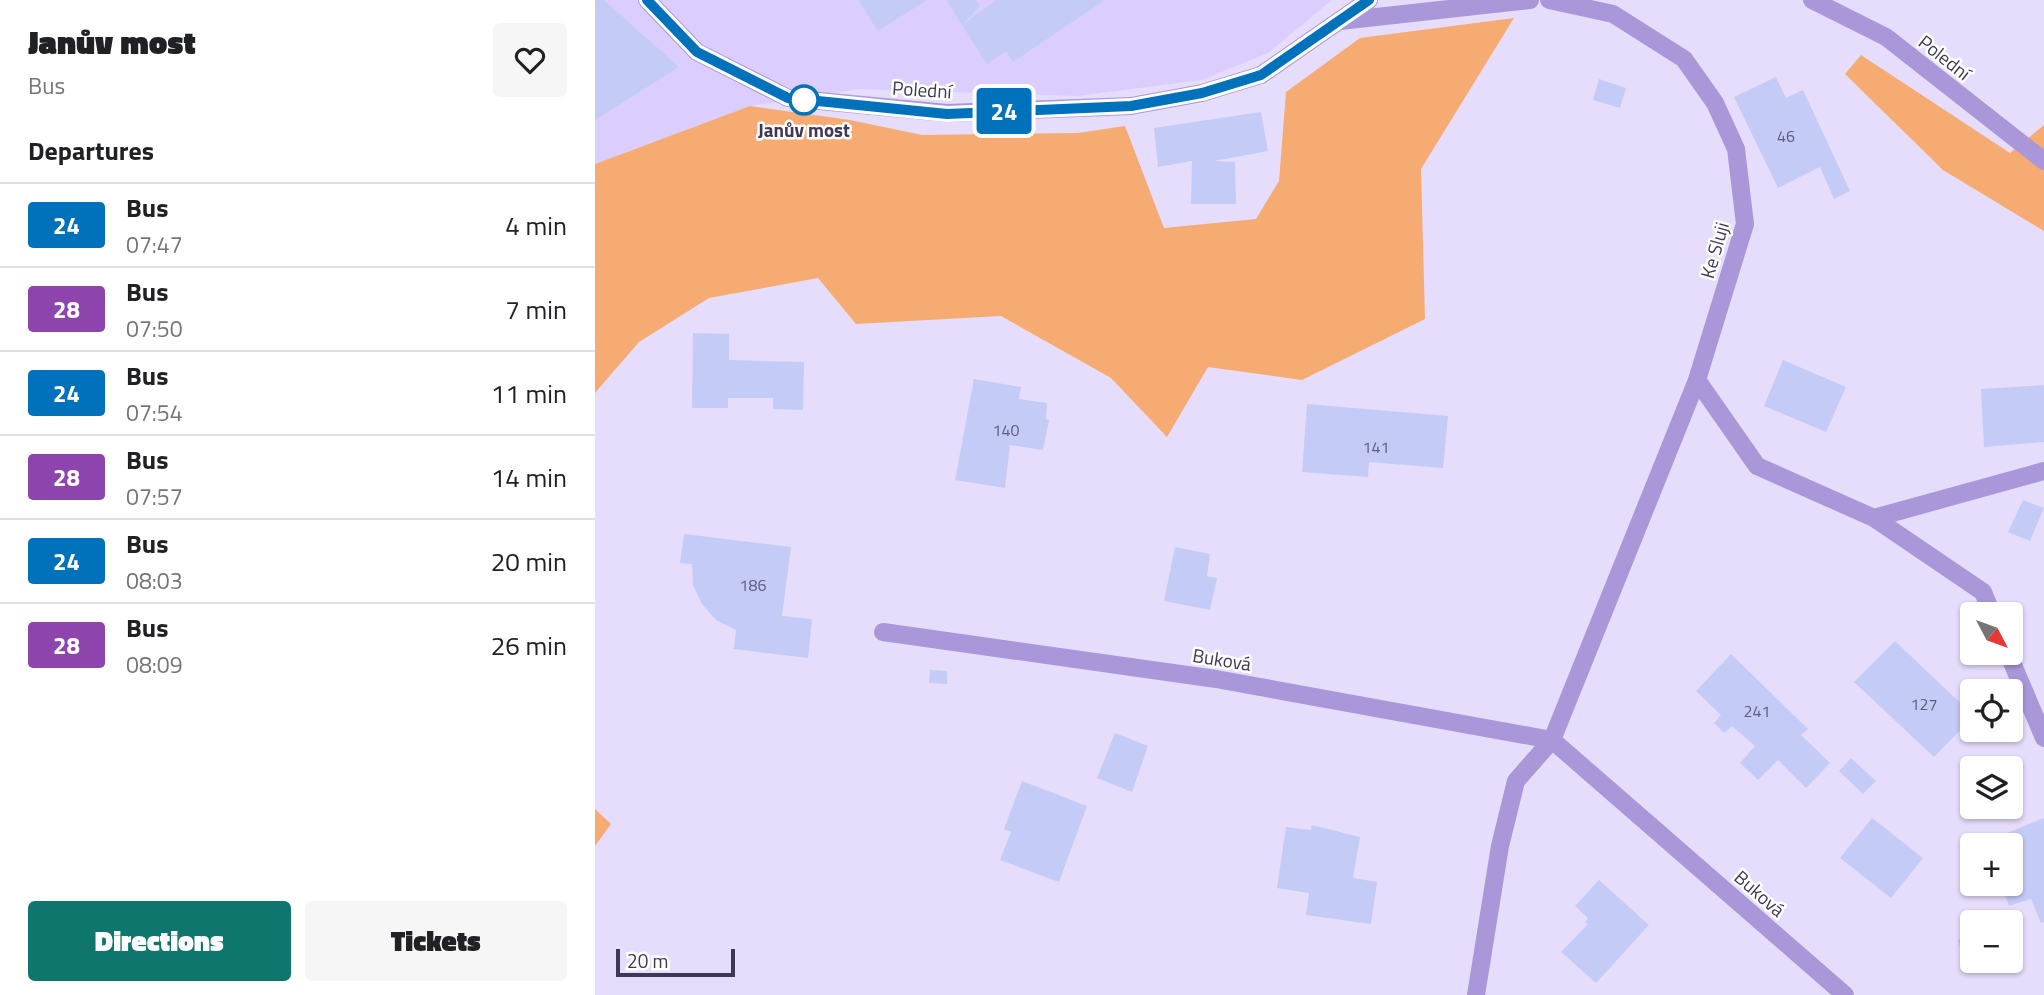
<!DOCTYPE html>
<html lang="en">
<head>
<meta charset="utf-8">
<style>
  :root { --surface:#fff; --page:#f6f6f6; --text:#202124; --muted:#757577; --line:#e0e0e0; --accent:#0f766e }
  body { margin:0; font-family:"Titillium Web",sans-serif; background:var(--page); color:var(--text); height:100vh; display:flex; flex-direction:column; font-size:26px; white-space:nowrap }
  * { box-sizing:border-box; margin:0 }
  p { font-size:23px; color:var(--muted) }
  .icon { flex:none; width:38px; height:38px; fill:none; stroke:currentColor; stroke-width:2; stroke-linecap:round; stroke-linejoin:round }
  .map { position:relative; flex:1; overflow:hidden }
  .panel { display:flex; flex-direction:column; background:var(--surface); width:595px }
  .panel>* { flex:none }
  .badge { padding:0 14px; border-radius:5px; font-size:24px; line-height:46px }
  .needle { width:46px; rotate:131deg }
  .controls { position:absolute; left:1365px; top:602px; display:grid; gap:14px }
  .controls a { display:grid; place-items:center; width:63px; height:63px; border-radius:7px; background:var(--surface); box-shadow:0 2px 5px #0004; font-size:35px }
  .scale { position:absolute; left:21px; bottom:18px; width:119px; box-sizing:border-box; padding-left:7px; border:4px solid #3f3754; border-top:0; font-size:19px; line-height:24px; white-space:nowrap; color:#3f3754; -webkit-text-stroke:5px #fff; paint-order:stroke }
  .map>.badge { position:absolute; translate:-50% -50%; box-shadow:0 0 0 4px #fff }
  h2 { padding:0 28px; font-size:26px; line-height:63px }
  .round { display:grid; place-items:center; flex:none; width:74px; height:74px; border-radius:7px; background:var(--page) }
  .headline { display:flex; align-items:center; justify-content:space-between; height:119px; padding:0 28px }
  h1 { font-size:33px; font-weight:800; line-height:52px }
  .button { display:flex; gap:14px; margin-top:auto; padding:14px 28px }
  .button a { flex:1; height:80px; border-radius:7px; background:var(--accent); color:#fff; font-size:28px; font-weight:800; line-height:80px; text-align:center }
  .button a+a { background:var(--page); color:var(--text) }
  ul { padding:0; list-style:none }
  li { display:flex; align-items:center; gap:21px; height:84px; padding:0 28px; border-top:2px solid var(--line) }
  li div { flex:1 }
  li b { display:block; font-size:26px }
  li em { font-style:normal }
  li .badge { min-width:77px; font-weight:700; text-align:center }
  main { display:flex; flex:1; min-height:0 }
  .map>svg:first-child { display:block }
  .built { fill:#dbcefe }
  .green { fill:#f6ab73 }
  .building { fill:#c4cbf7 }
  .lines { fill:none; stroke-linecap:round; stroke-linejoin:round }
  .minor { stroke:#aa97d9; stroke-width:18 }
  .tertiary { stroke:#aa97d9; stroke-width:18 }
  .line-casing { stroke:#fff; stroke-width:16 }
  .line { stroke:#0072bc; stroke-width:10 }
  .stop-dot { fill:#fff; stroke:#0072bc; stroke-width:3.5 }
  .labels { text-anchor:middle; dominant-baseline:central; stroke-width:5; stroke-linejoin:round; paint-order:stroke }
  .number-label { font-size:16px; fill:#605c7d }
  .street-label { font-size:19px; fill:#3f3754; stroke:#fff }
  .stop-label { font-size:19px; font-weight:bold; fill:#3f3754; stroke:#fff }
</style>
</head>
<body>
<main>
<section class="panel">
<div class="headline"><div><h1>Janův most</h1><p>Bus</p></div><a class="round"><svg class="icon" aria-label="heart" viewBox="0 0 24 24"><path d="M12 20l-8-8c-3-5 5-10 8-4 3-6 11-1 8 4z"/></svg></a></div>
<h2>Departures</h2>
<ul>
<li><span class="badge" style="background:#0072bc;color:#fff">24</span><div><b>Bus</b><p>07:47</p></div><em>4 min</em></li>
<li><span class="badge" style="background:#8e44ad;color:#fff">28</span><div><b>Bus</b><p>07:50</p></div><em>7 min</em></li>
<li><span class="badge" style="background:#0072bc;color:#fff">24</span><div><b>Bus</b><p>07:54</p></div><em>11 min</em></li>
<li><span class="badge" style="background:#8e44ad;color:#fff">28</span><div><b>Bus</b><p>07:57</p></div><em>14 min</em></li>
<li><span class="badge" style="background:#0072bc;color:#fff">24</span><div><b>Bus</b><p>08:03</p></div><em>20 min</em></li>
<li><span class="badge" style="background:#8e44ad;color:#fff">28</span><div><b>Bus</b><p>08:09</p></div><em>26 min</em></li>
</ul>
<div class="button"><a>Directions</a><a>Tickets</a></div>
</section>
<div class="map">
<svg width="1449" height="995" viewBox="0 0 1449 995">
  <rect width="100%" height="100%" fill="#e5ddfb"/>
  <!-- built -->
  <path class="built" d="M0 0H737L673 53 607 80 482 96 264 89 155 106 0 164Z"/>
  <!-- green -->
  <path class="green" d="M919 18 826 169 830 319 707 380 613 367 572 437 516 378 406 316 261 324 223 278 114 298 44 342 0 393V164L155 106 255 120 327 135 483 133 530 126 569 228 661 219 684 181 691 92 765 38Z
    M1266 55 1415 153 1449 125V231L1348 170 1250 74Z
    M0 809 16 824 0 846Z"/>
  <!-- building -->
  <path class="building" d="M0 0H9L84 67 0 120Z
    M263 0H332L283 31Z
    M351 0H381L385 6 367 25Z
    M401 0H510L418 62 411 51 392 64 367 25Z
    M1181 77 1191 98 1208 90 1255 191 1239 199 1225 167 1183 188 1139 97Z
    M1004 79 1031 88 1025 108 998 100Z
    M666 112 673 151 619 161 640 162 641 204H596L597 161 563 167 559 128Z
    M98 333 134 334V360L209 362 208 410 178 409V398H133V408H97Z
    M1188 360 1251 387 1231 432 1169 406Z
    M379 379 426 387 424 399 452 403 451 419 454 420 448 450 415 445 410 488 360 480Z
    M1449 385V442L1389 447 1386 389Z
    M712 404 853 416 848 468 774 462 773 477 707 472Z
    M1428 500 1449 508 1435 541 1413 532Z
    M89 534 196 547 187 616 217 619 213 658 139 649 141 630 121 620 107 604 98 585 97 564 85 563Z
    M580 547 615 554 612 576 622 578 615 610 569 601Z
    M1300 641 1377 714V718L1339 757 1259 682Z
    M1136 654 1213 729 1206 735 1235 763 1211 788 1183 760 1163 780 1145 763 1160 746 1137 726 1129 733 1119 723 1126 715 1101 691Z
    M335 670 352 671V684L334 683Z
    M520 733 553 746 537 792 502 778Z
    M1256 758 1281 781 1268 794 1244 771Z
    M427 781 492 806 464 882 405 860 416 832 409 829Z
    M1277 818 1328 858 1296 898 1245 858Z
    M1449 818V922L1446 923 1436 899 1414 906 1406 884H1416V845L1410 834Z
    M717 825 765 837 758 878 782 882 776 924 711 915 714 893 682 888 691 827 716 830Z
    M1004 880 1054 925 1001 983 966 952 993 924 990 922 993 918 980 906Z
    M1377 935V954L1368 957 1363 940Z"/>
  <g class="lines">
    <!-- minor -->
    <path class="minor" d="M954 0 1018 14 1089 59 1120 103 1141 149 1150 224 1102 380 1162 466 1279 518 1449 471
      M745 21 935 0
      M1279 518 1388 592 1397 614
      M288 632 621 679 957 740 1250 995
      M1413 653 1449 738
      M881 995 905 846 921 781 957 740 1102 380"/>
    <!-- tertiary -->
    <path class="tertiary" d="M52 0 102 52 193 98 352 113 536 106 607 93 666 75 774 0
      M1217 0 1291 37 1449 161"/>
  </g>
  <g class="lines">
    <defs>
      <path id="line" d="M52 0 102 52 193 98 352 114 536 106 607 93 666 75 774 0"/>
    </defs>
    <!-- line casing -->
    <use href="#line" class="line-casing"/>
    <!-- line -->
    <use href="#line" class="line"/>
  </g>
  <!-- markers -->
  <circle class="stop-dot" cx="209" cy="100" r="14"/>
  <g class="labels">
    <!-- number labels -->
    <g class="number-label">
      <text x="1191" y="136">46</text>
      <text x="411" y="430">140</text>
      <text x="781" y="447">141</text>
      <text x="158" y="585">186</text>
      <text x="1329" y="704">127</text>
      <text x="1162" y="711">241</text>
    </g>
    <!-- street labels -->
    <g class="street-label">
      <text transform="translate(1350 57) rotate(38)">Polední</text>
      <text transform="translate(327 89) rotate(4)">Polední</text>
      <text transform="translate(1119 250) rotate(-74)">Ke Sluji</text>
      <text transform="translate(627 659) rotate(9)">Buková</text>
      <text transform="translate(1165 893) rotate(41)">Buková</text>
    </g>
    <!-- stop labels -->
    <g class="stop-label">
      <text x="209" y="129">Janův most</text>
    </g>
  </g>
</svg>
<div class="controls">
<a><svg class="needle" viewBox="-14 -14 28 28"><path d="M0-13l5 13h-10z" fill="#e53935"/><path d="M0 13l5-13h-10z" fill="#757577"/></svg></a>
<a><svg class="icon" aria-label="locate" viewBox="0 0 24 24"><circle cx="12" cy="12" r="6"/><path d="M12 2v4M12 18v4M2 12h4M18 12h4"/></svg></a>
<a><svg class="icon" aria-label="layers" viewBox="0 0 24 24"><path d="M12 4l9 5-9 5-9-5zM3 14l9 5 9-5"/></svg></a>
<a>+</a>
<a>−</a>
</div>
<div class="scale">20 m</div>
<b class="badge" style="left:409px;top:111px;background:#0072bc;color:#fff">24</b>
</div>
</main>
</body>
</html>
